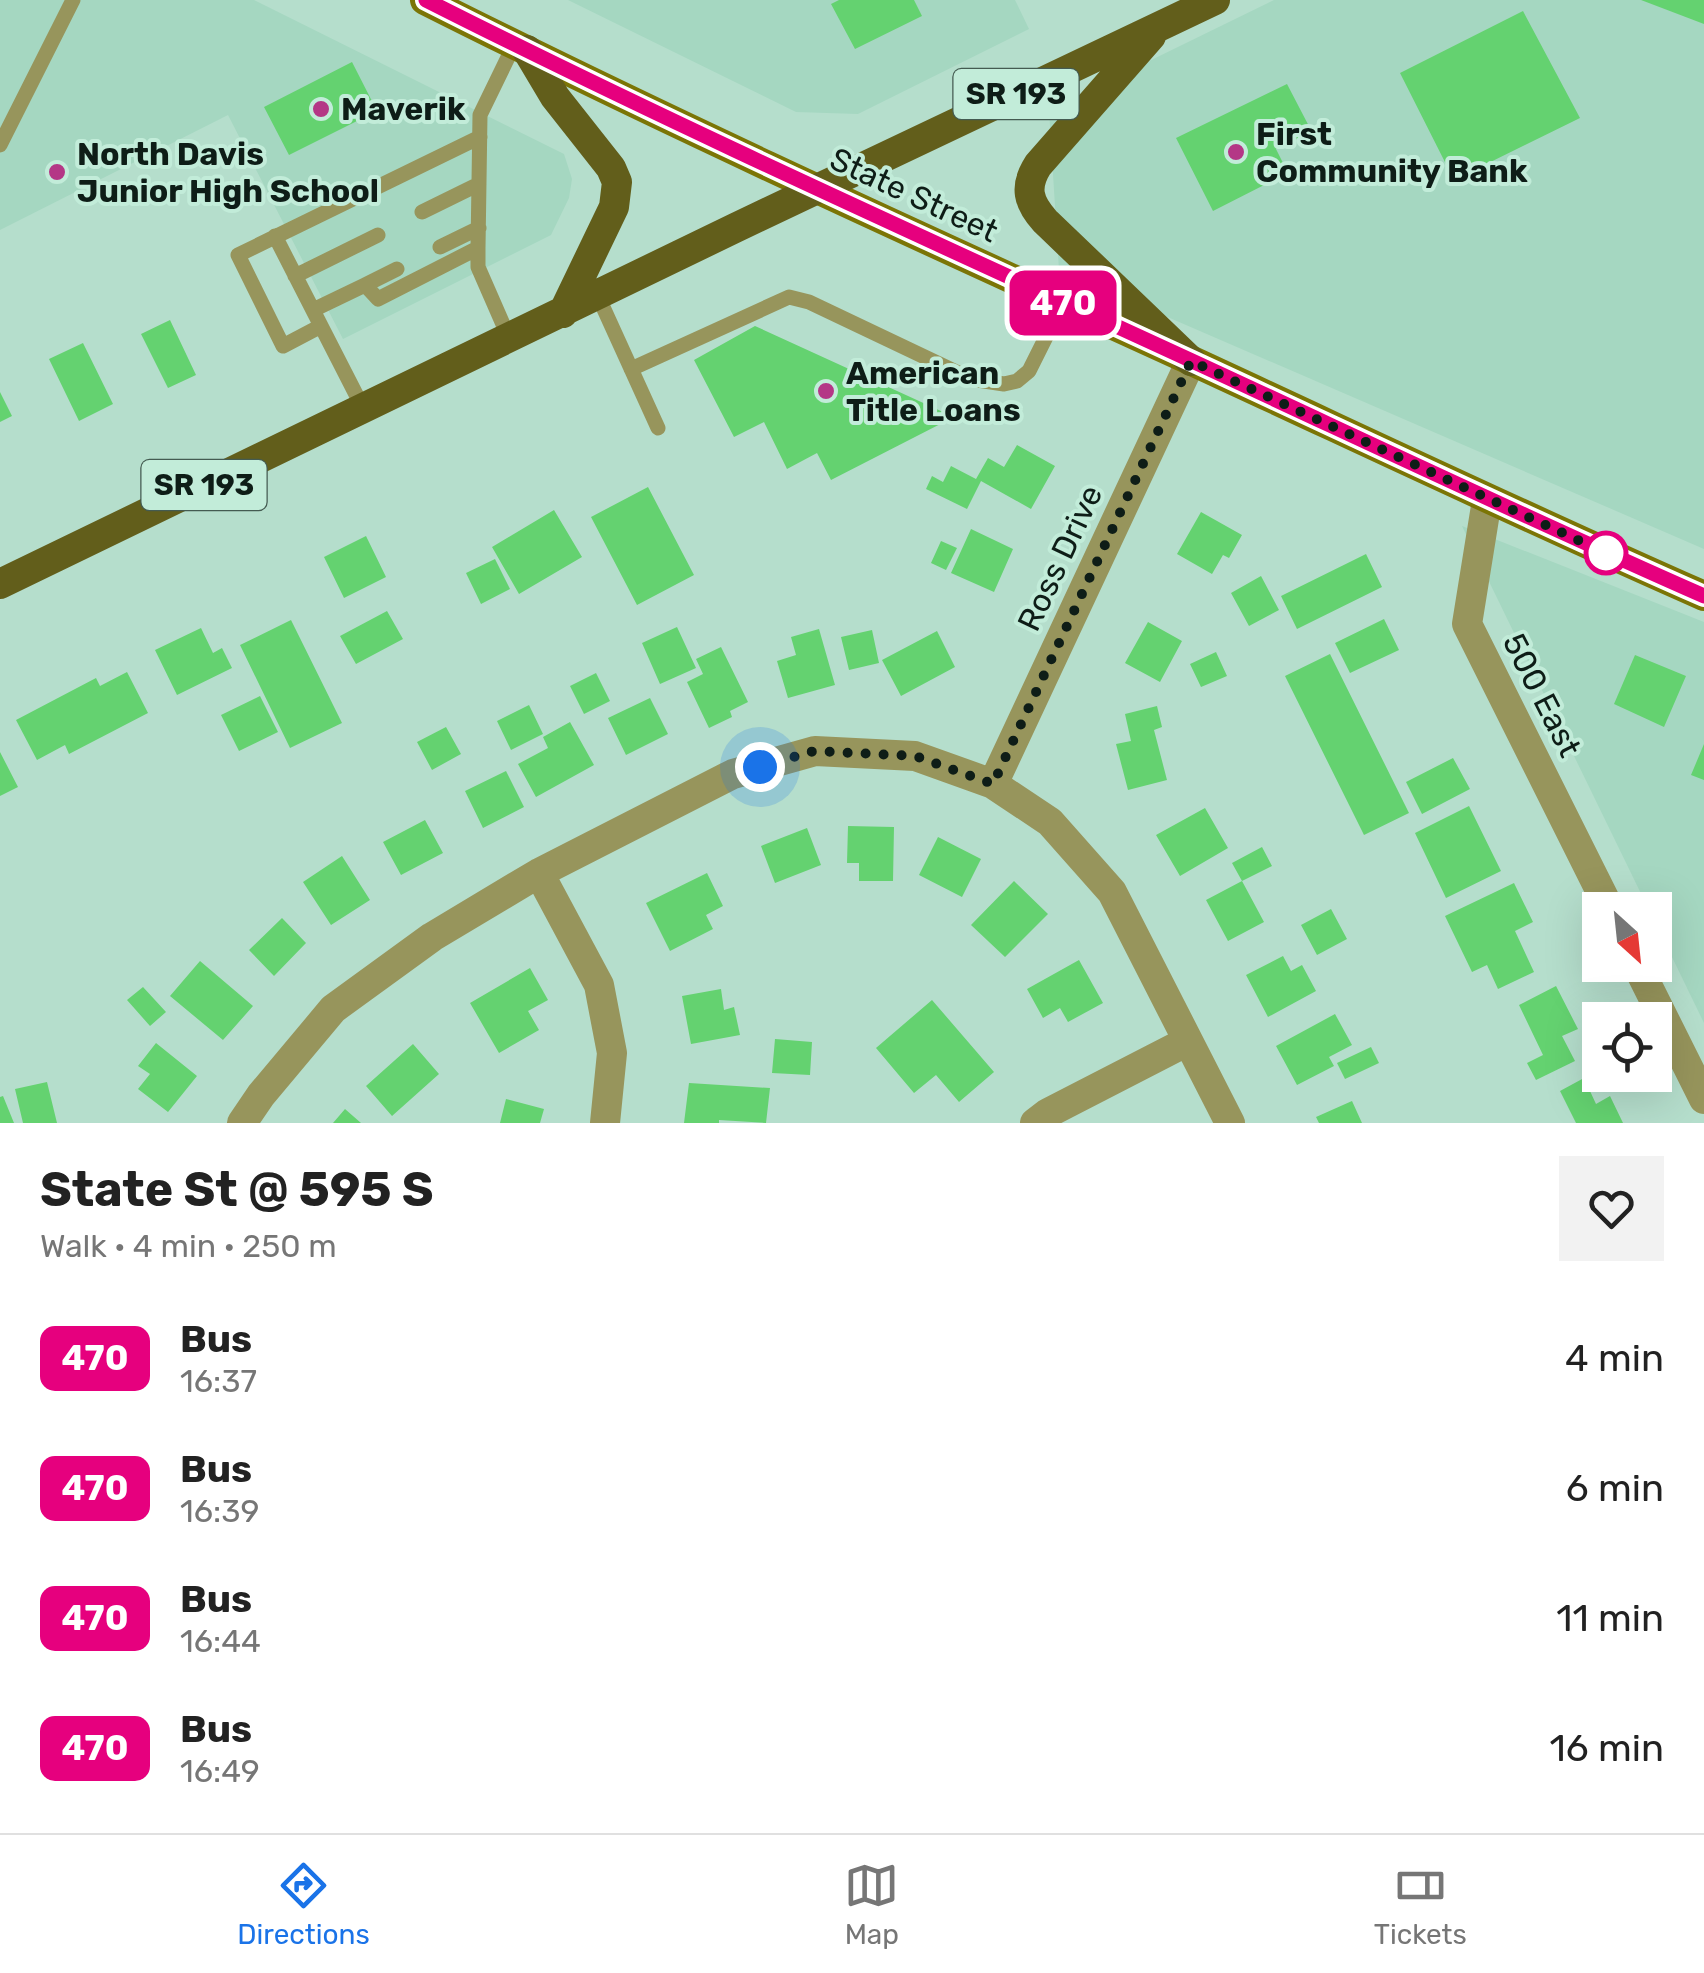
<!DOCTYPE html>
<html lang="en">
<head>
<meta charset="utf-8">
<style>
  :root { --surface:#fff; --page:#f2f2f2; --text:#222; --muted:#767676; --line:#e0e0e0; --accent:#1a73e8 }
  body { margin:0; font-family:Rubik,sans-serif; background:var(--page); color:var(--text); height:100vh; display:flex; flex-direction:column; font-size:38px; white-space:nowrap }
  * { box-sizing:border-box; margin:0 }
  p { font-size:32px; color:var(--muted) }
  .icon { flex:none; width:55px; height:55px; fill:none; stroke:currentColor; stroke-width:2; stroke-linecap:round; stroke-linejoin:round }
  .map { position:relative; height:1123px; overflow:hidden }
  .panel { display:flex; flex-direction:column; background:var(--surface); flex:1 }
  .panel>* { flex:none }
  .badge { padding:0 20px; border-radius:15px; font-size:35px; line-height:65px }
  .needle { width:65px; rotate:153deg }
  .buttons { position:absolute; left:1582px; top:892px; display:grid; gap:20px }
  .buttons a { display:grid; place-items:center; width:90px; height:90px; border-radius:0px; background:var(--surface); box-shadow:0 10px 40px #0002; font-size:50px }
  .you { position:absolute; width:50px; height:50px; margin:-25px; border:8px solid #fff; border-radius:50%; background:#1a73e8; box-shadow:0 0 0 15px #1a73e833 }
  .map>.badge { position:absolute; translate:-50% -50%; box-shadow:0 0 0 5px #fff }
  .round { display:grid; place-items:center; flex:none; width:105px; height:105px; border-radius:0px; background:var(--page) }
  .headline { display:flex; align-items:center; justify-content:space-between; height:170px; padding:0 40px }
  h1 { font-size:48px; font-weight:700; line-height:75px }
  ul { padding:0; list-style:none }
  li { display:flex; align-items:center; gap:30px; height:130px; padding:0 40px }
  li div { flex:1 }
  li b { display:block; font-size:38px }
  li em { font-style:normal }
  li .badge { min-width:110px; font-weight:700; text-align:center }
  .menu { display:flex; justify-content:space-around; align-items:center; height:140px; border-top:2px solid var(--line); background:var(--surface); font-size:28px; color:var(--muted) }
  .menu a { display:grid; justify-items:center; gap:5px }
  .menu .active { color:var(--accent) }
  .map>svg:first-child { display:block }
  .built { fill:#a5d7c1 }
  .building { fill:#64d270 }
  .lines { fill:none; stroke-linecap:round; stroke-linejoin:round }
  .lane { stroke:#97955c; stroke-width:15 }
  .street { stroke:#97955c; stroke-width:30 }
  .secondary { stroke:#7b7506; stroke-width:30 }
  .primary { stroke:#625e1b; stroke-width:30 }
  .line-casing { stroke:#fff; stroke-width:22 }
  .line { stroke:#e6007e; stroke-width:15 }
  .walk { stroke:#0e1d17; stroke-width:10; stroke-dasharray:0 18 }
  .poi-dot { fill:#b43786; stroke:#c2ecd9; stroke-width:4 }
  .stop-dot { fill:#fff; stroke:#e6007e; stroke-width:5 }
  .labels { text-anchor:middle; dominant-baseline:central; stroke-width:8; stroke-linejoin:round; paint-order:stroke }
  .shield { fill:#c2ecd9; stroke:#445b51; stroke-width:2.5 }
  .shield-label { font-size:30px; font-weight:bold; fill:#0e1d17 }
  .poi-label { font-size:32px; font-weight:bold; fill:#0e1d17; stroke:#c2ecd9; text-anchor:start }
  .street-label { font-size:32px; fill:#0e1d17; stroke:#c2ecd9 }
</style>
</head>
<body>
<div class="map">
<svg width="1704" height="1123" viewBox="0 0 1704 1123">
  <rect width="100%" height="100%" fill="#b5decc"/>
  <!-- built -->
  <path class="built" d="M0 0H254L564 154 572 179 569 198 551 235 343 339 228 115 0 230Z
    M568 0H1015L1029 29 858 114 796 112Z
    M1274 0H1704V549L1059 270 1049 110Z
    M1462 526 1704 622V1023L1655 922V910H1649Z"/>
  <!-- building -->
  <path class="building" d="M839 0H914L922 16 855 49 831 4Z
    M1641 0H1704V24Z
    M1523 11 1580 118 1454 180 1400 73Z
    M352 62 377 111 289 155 264 107Z
    M1287 84 1312 132 1276 149 1288 173 1213 211 1176 138Z
    M170 320 196 375 168 388 141 334Z
    M755 326 954 417 831 480 817 453 787 469 764 422 734 437 694 360Z
    M83 343 113 404 79 421 49 359Z
    M0 392 12 416 0 422Z
    M1017 445 1055 466 1031 509 981 481 967 509 926 489 932 476 943 482 951 466 976 479 988 458 1004 467Z
    M648 487 694 575 637 605 591 517Z
    M554 510 582 557 519 594 492 547Z
    M1201 512 1242 535 1229 558 1223 555 1212 574 1177 554Z
    M971 529 1013 549 994 592 951 573Z
    M366 536 386 577 344 598 324 557Z
    M941 541 957 548 946 570 931 563Z
    M1366 554 1382 587 1297 629 1281 596Z
    M495 559 510 589 481 604 466 573Z
    M1261 576 1279 610 1249 626 1231 593Z
    M387 611 403 639 356 664 340 636Z
    M1384 619 1399 650 1350 673 1335 643Z
    M291 620 342 723 290 748 240 645Z
    M1148 622 1182 641 1160 682 1125 663Z
    M677 627 696 668 660 684 642 643Z
    M201 628 213 653 222 648 232 668 177 695 155 650Z
    M819 629 835 685 788 698 777 661 796 655 791 637Z
    M872 630 879 663 849 670 841 637Z
    M937 631 955 667 901 696 882 660Z
    M721 647 748 702 730 711 732 717 709 728 687 682 703 674 696 659Z
    M1216 652 1227 676 1201 687 1190 664Z
    M1330 654 1409 813 1364 835 1285 676Z
    M1635 655 1686 676 1664 727 1614 704Z
    M127 672 148 713 69 754 65 745 37 760 16 720 96 678 100 686Z
    M596 673 610 701 584 714 570 686Z
    M260 696 278 732 239 751 221 715Z
    M650 698 668 734 626 755 608 718Z
    M529 705 543 734 511 750 497 721Z
    M1157 706 1162 727 1154 730 1167 780 1128 790 1116 744 1131 741 1125 714Z
    M570 722 594 765 536 797 518 764 548 748 543 737Z
    M446 727 461 754 432 770 417 742Z
    M1704 744V780L1691 775Z
    M0 752 18 787 0 796Z
    M1453 758 1470 789 1422 814 1406 782Z
    M506 771 524 807 483 828 465 791Z
    M1469 806 1501 871 1446 898 1415 833Z
    M1205 808 1228 848 1180 876 1156 835Z
    M425 820 443 853 401 875 383 842Z
    M848 826 894 827 893 881H859V863H847Z
    M807 828 821 865 775 883 761 846Z
    M938 837 981 859 962 897 919 875Z
    M1262 847 1272 866 1242 881 1232 863Z
    M342 856 370 900 331 925 303 882Z
    M707 873 723 906 706 915 713 929 670 951 646 903Z
    M1014 881 1048 914 1005 957 971 925Z
    M1242 881 1264 922 1228 941 1206 900Z
    M1514 883 1533 922 1515 931 1534 972 1498 989 1487 965 1472 972 1445 916Z
    M1331 909 1347 939 1317 955 1301 925Z
    M282 918 306 943 274 976 249 950Z
    M1283 956 1291 971 1302 965 1316 991 1268 1017 1246 975Z
    M1079 960 1103 1003 1068 1022 1060 1008 1043 1018 1027 989Z
    M200 961 253 1006 223 1040 170 996Z
    M530 968 548 1000 528 1011 539 1030 499 1053 470 1003Z
    M1556 986 1578 1029 1562 1036 1575 1061 1536 1080 1527 1063 1543 1055 1519 1005Z
    M143 987 166 1012 150 1026 127 1000Z
    M721 989 724 1010 734 1007 740 1035 691 1044 682 996Z
    M932 1000 994 1072 959 1102 936 1075 914 1093 876 1048Z
    M1335 1014 1352 1045 1329 1057 1334 1066 1297 1085 1276 1046Z
    M775 1039 812 1042 810 1075 772 1073Z
    M156 1043 197 1076 168 1112 138 1089 150 1074 138 1066Z
    M413 1044 439 1074 392 1116 366 1086Z
    M1371 1047 1379 1063 1345 1079 1337 1063Z
    M1584 1078 1596 1104 1610 1096 1623 1123H1576L1560 1091Z
    M47 1082 57 1123H23L15 1089Z
    M689 1083 770 1088 766 1123 719 1120V1123H684Z
    M3 1096 14 1123H0V1097Z
    M506 1099 544 1109 540 1123H500Z
    M1352 1101 1362 1123H1319L1316 1117Z
    M345 1109 361 1123H333Z"/>
  <g class="lines">
    <!-- lane -->
    <path class="lane" d="M0 145 73 0
      M422 212 479 184
      M275 236 363 408
      M440 247 479 228
      M295 276 378 235
      M365 285 397 269
      M598 296 658 428
      M313 310 365 285 378 299 478 248
      M321 326 283 346 238 255 480 137
      M509 338 478 267V248L480 115 514 45
      M631 369 789 297 809 302 971 379 1004 384 1017 381 1029 371 1063 303"/>
    <!-- street -->
    <path class="street" d="M1487 500 1467 624 1610 910
      M993 784 1191 361
      M539 873 599 985 612 1053 605 1123
      M1637 965 1704 1099
      M242 1123 261 1095 333 1009 432 937 539 873 733 774 815 751 915 756 993 784 1050 822 1112 892 1230 1123
      M1035 1123 1048 1113 1188 1041"/>
    <!-- secondary -->
    <path class="secondary" d="M425 0C677 127 934 243 1190 360 1361 439 1531 520 1704 596"/>
    <!-- primary -->
    <path class="primary" d="M1151 36 1038 165C1024 187 1028 202 1045 221L1191 361
      M527 50 555 97 611 168 617 182 614 207 563 313
      M0 584 735 228 1215 0"/>
  </g>
  <g class="lines">
    <defs>
      <path id="line" d="M426 0C677 127 934 242 1190 360 1361 439 1531 520 1704 596"/>
    </defs>
    <!-- line casing -->
    <use href="#line" class="line-casing"/>
    <!-- line -->
    <use href="#line" class="line"/>
    <!-- walk -->
    <path class="walk" d="M760 767 814 751 915 756 993 784 1191 361 1606 553"/>
  </g>
  <!-- markers -->
  <g class="poi-dot">
    <circle cx="321" cy="109" r="10"/>
    <circle cx="1236" cy="152" r="10"/>
    <circle cx="57" cy="172" r="10"/>
    <circle cx="826" cy="391" r="10"/>
  </g>
  <circle class="stop-dot" cx="1606" cy="553" r="20"/>
  <g class="labels">
    <!-- shield labels -->
    <g class="shield">
      <rect x="953.5" y="69" width="125" height="50" rx="8"/>
      <rect x="141.5" y="460" width="125" height="50" rx="8"/>
    </g>
    <g class="shield-label">
      <text x="1016" y="94">SR 193</text>
      <text x="204" y="485">SR 193</text>
    </g>
    <!-- poi labels -->
    <g class="poi-label">
      <text x="341" y="109">Maverik</text>
      <text x="1256" y="134">First<tspan x="1256" dy="37">Community Bank</tspan></text>
      <text x="77" y="154">North Davis<tspan x="77" dy="37">Junior High School</tspan></text>
      <text x="846" y="373">American<tspan x="846" dy="37">Title Loans</tspan></text>
    </g>
    <!-- street labels -->
    <g class="street-label">
      <text transform="translate(914 195) rotate(25)">State Street</text>
      <text transform="translate(1060 558) rotate(-65)">Ross Drive</text>
      <text transform="translate(1542 695) rotate(63)">500 East</text>
    </g>
  </g>
</svg>
<div class="buttons">
<a><svg class="needle" viewBox="-14 -14 28 28"><path d="M0-13l5 13h-10z" fill="#e53935"/><path d="M0 13l5-13h-10z" fill="#767676"/></svg></a>
<a><svg class="icon" aria-label="locate" viewBox="0 0 24 24"><circle cx="12" cy="12" r="6"/><path d="M12 2v4M12 18v4M2 12h4M18 12h4"/></svg></a>
</div>
<div class="you" style="left:760px;top:767px"></div>
<b class="badge" style="left:1063px;top:303px;background:#e6007e;color:#fff">470</b>
</div>
<section class="panel">
<div class="headline"><div><h1>State St @ 595 S</h1><p>Walk · 4 min · 250 m</p></div><a class="round"><svg class="icon" aria-label="heart" viewBox="0 0 24 24"><path d="M12 20l-8-8c-3-5 5-10 8-4 3-6 11-1 8 4z"/></svg></a></div>
<ul>
<li><span class="badge" style="background:#e6007e;color:#fff">470</span><div><b>Bus</b><p>16:37</p></div><em>4 min</em></li>
<li><span class="badge" style="background:#e6007e;color:#fff">470</span><div><b>Bus</b><p>16:39</p></div><em>6 min</em></li>
<li><span class="badge" style="background:#e6007e;color:#fff">470</span><div><b>Bus</b><p>16:44</p></div><em>11 min</em></li>
<li><span class="badge" style="background:#e6007e;color:#fff">470</span><div><b>Bus</b><p>16:49</p></div><em>16 min</em></li>
</ul>
</section>
<nav class="menu">
<a class="active"><svg class="icon" aria-label="directions" viewBox="0 0 24 24"><path d="M12 3l9 9-9 9-9-9zM9 14v-3h6M13 9l2 2-2 2"/></svg>Directions</a>
<a><svg class="icon" aria-label="map" viewBox="0 0 24 24"><path d="M3 6l6-2 6 2 6-2v14l-6 2-6-2-6 2zM9 4v14M15 6v14"/></svg>Map</a>
<a><svg class="icon" aria-label="tickets" viewBox="0 0 24 24"><path d="M3 7h18v10H3zM15 7v10"/></svg>Tickets</a>
</nav>
</body>
</html>
